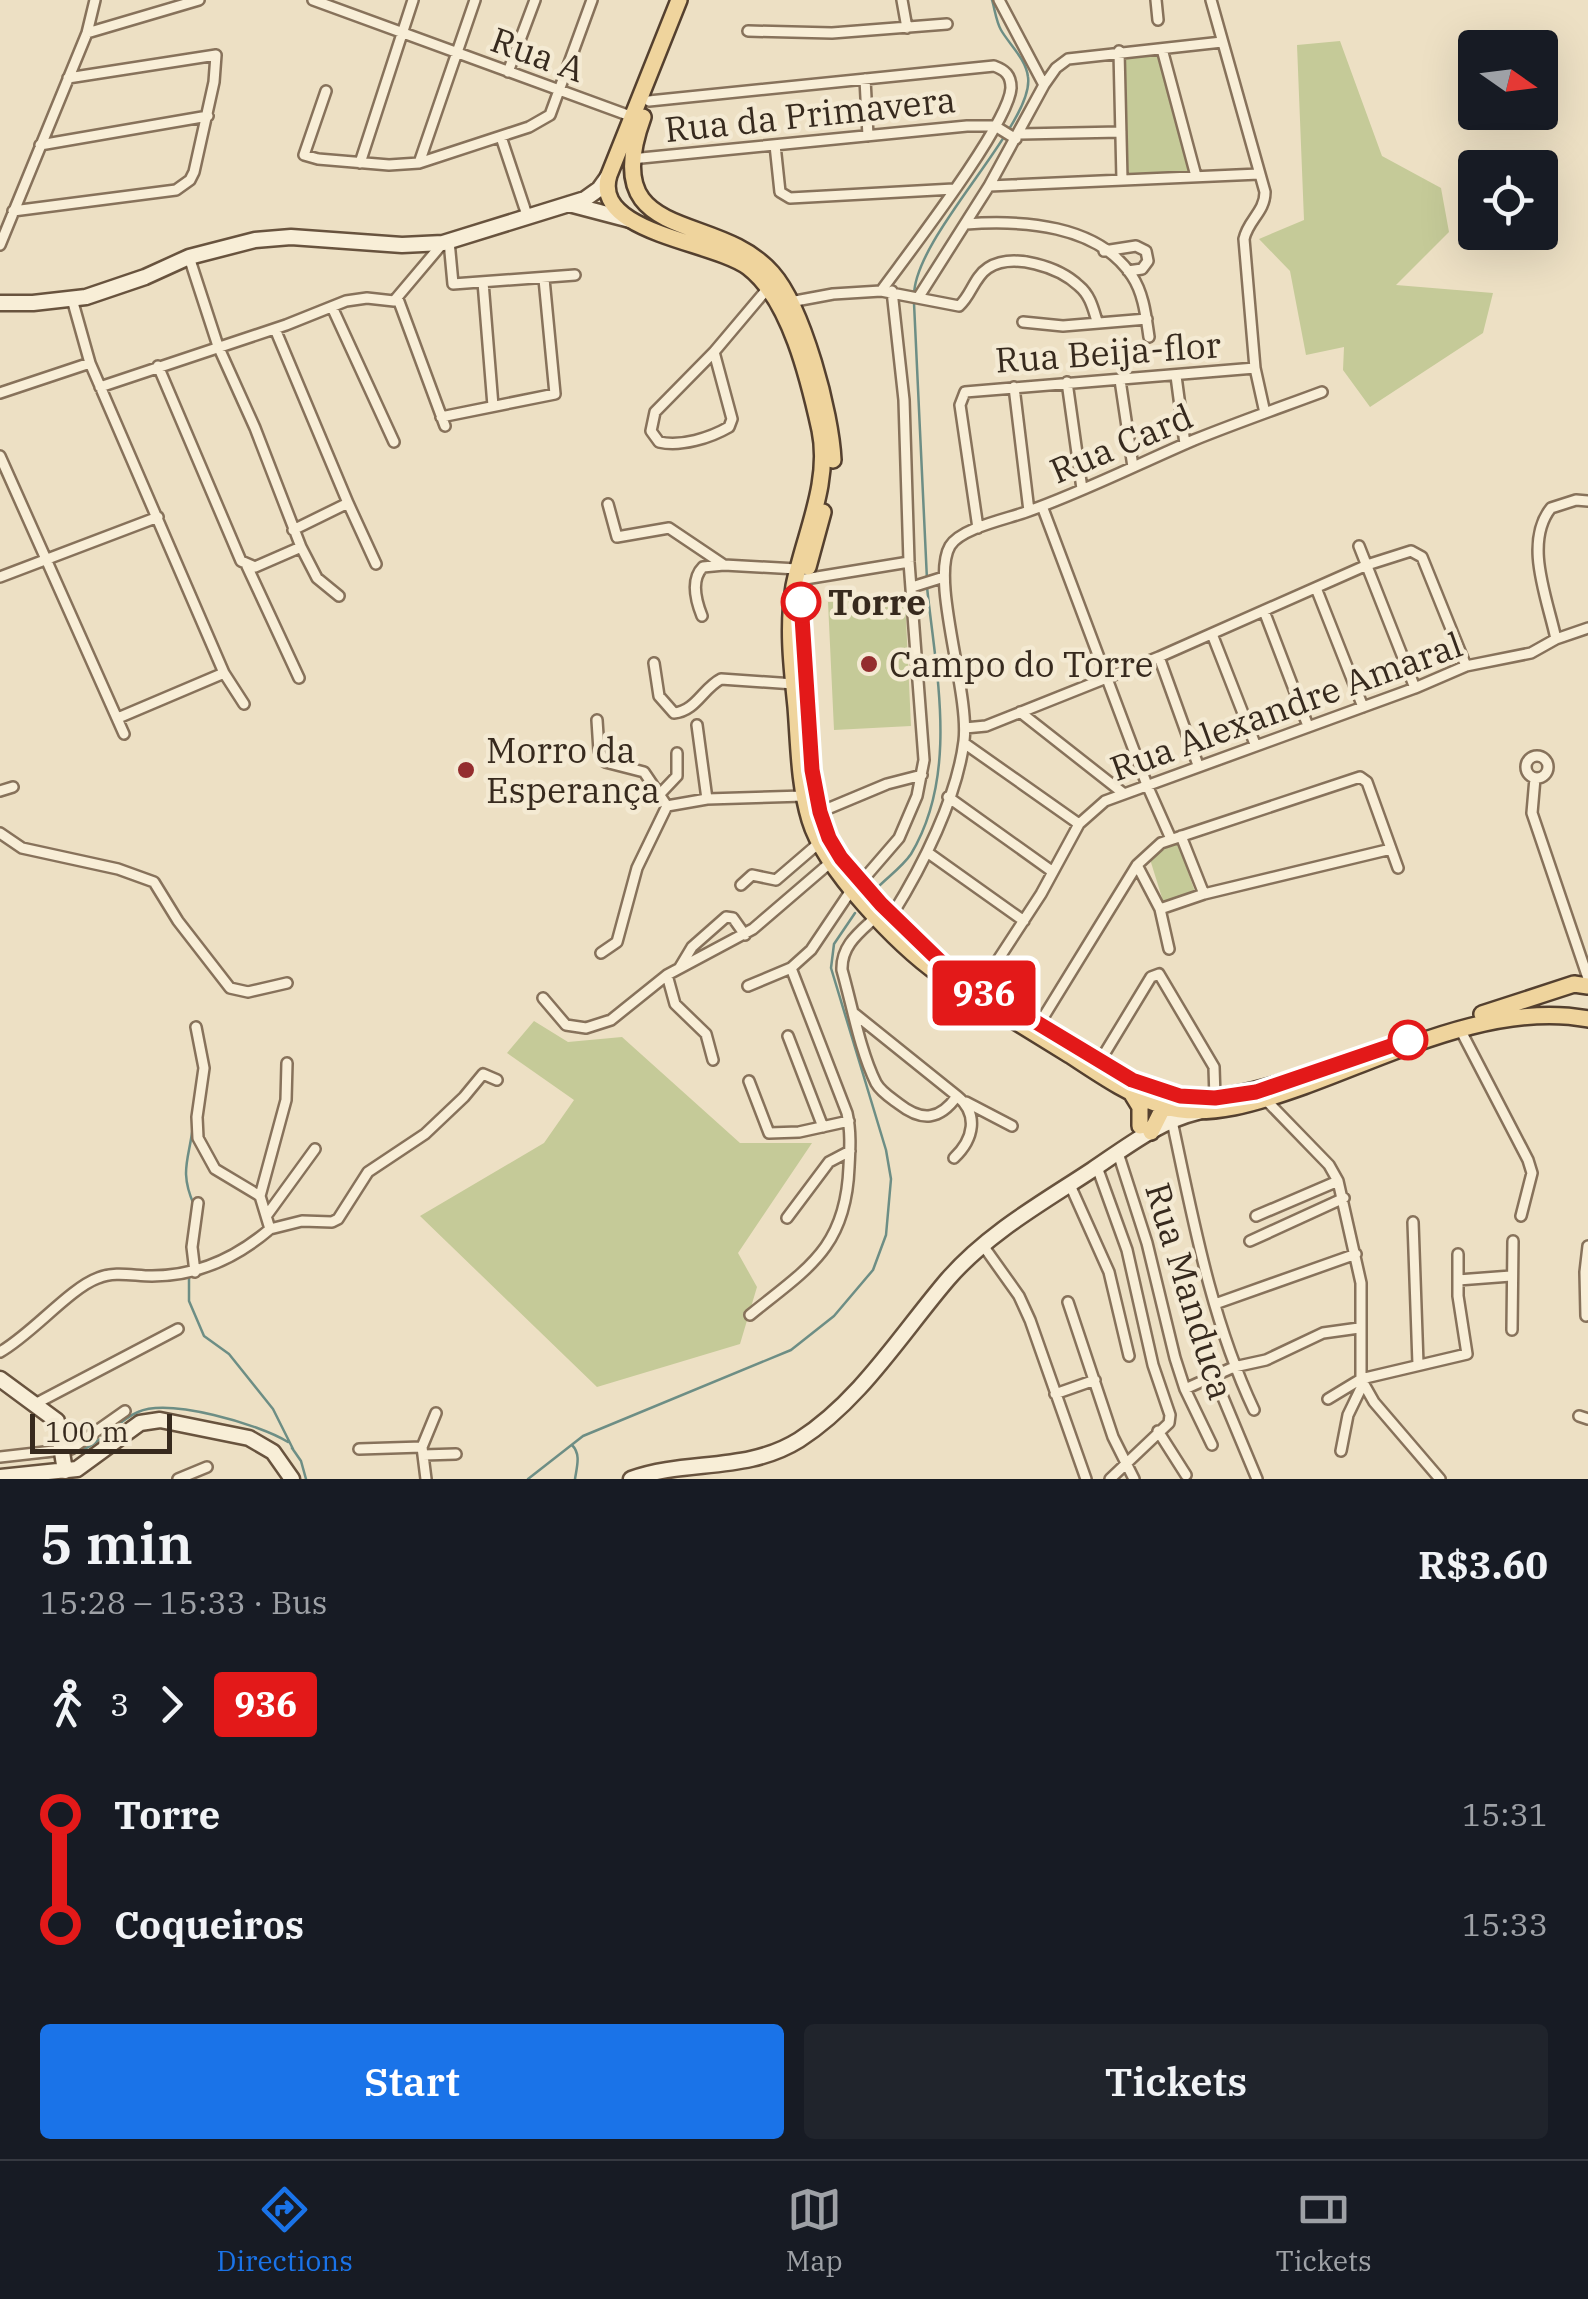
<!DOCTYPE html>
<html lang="en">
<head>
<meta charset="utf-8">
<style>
  :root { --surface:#171b24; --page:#20242c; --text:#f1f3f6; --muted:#9ea1a6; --line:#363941; --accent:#1a73e8 }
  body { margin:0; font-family:"IBM Plex Serif",serif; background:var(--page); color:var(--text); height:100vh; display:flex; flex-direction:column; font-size:38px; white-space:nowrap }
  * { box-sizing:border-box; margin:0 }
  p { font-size:32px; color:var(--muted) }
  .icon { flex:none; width:55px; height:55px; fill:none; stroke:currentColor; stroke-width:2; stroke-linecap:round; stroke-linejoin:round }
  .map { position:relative; height:1479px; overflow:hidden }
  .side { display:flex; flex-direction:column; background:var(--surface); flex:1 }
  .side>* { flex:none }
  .badge { padding:0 20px; border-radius:8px; font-size:35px; line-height:65px }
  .needle { width:65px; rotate:104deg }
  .buttons { position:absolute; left:1458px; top:30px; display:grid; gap:20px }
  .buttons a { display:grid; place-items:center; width:100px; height:100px; border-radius:10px; background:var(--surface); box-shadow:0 10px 40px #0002; font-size:50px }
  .scale { position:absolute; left:30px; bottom:25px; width:142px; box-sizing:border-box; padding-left:10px; border:5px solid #372a1e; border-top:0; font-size:28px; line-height:35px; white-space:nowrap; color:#372a1e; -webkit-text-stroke:8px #f4ead3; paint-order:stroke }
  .map>.badge { position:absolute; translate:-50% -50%; box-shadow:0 0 0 5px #fff }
  .legs { display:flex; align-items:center; gap:15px; height:110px; padding:0 40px; font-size:32px }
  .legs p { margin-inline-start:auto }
  .headline { display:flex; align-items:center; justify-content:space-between; height:170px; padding:0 40px }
  h1 { font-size:55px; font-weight:600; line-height:75px }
  .action { display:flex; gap:20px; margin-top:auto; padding:20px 40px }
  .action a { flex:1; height:115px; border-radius:10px; background:var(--accent); color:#fff; font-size:40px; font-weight:600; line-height:115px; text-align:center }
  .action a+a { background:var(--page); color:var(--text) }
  ul { padding:0 40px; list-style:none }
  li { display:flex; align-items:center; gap:35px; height:110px; font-size:38px }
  li i { display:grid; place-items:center; width:15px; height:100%; margin:0 12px; background:currentColor }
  li i::after { content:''; width:25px; height:25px; margin:-12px; border:8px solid; border-radius:50%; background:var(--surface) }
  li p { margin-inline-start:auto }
  li:first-child i { background:linear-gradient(#0000 50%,currentColor 0) }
  li:last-child i { background:linear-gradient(currentColor 50%,#0000 0) }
  .menu { display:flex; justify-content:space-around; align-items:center; height:140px; border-top:2px solid var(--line); background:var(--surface); font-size:28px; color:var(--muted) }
  .menu a { display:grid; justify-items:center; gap:5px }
  .menu .selected { color:var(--accent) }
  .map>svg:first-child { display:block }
  .green { fill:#c5ca98 }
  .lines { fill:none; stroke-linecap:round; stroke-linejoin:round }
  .stream { stroke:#6d8e85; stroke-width:2.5 }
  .street-casing { stroke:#87725b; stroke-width:14 }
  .secondary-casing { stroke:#68533e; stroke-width:19 }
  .primary-casing { stroke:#54402f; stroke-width:20 }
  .street { stroke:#f8eed7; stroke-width:9 }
  .secondary { stroke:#f8eed7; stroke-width:14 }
  .primary { stroke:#efd49d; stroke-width:15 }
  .line-1-casing { stroke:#fff; stroke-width:22 }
  .line-1 { stroke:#e31919; stroke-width:15 }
  .stop-1-dot { fill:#fff; stroke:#e31919; stroke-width:5 }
  .poi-dot { fill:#942d2e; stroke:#f4ead3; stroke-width:4 }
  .labels { text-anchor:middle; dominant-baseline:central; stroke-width:9; stroke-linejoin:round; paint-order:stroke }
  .street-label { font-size:35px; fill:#372a1e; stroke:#f4ead3 }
  .stop-label { font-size:35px; font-weight:bold; fill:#372a1e; stroke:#f4ead3; text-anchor:start }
  .poi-label { font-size:35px; fill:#372a1e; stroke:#f4ead3; text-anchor:start }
</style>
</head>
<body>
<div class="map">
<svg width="1588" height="1479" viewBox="0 0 1588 1479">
  <rect width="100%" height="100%" fill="#ede0c4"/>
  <!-- green -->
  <path class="green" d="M1340 41 1382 156 1441 188 1449 232 1396 285 1493 293 1483 333 1370 407 1343 370 1344 347 1306 355 1290 271 1259 239 1304 220 1297 45Z
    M1157 50 1193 174 1124 178 1120 52Z
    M905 598 911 726 834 730 828 602Z
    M1178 843 1195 892 1163 901 1149 856Z
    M534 1021 568 1042 622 1037 740 1143H812L738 1253 757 1287 740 1344 597 1387 420 1216 544 1143 574 1100 507 1053Z"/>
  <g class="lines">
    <!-- stream -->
    <path class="stream" d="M914 295C915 235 1035 123 1028 77 1026 59 1009 44 1001 30 996 21 995 10 992 0
      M914 303 927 580
      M878 887C888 877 903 866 911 854 959 774 936 674 927 587
      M193 1126C189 1160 179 1171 194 1205
      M189 1277V1301L204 1336 229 1354 273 1409 293 1449
      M572 1445C581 1454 577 1466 575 1479
      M292 1448 301 1461 306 1479
      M66 1455C96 1451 112 1423 138 1412 169 1398 259 1424 288 1442
      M0 1462 58 1456
      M528 1479 583 1436 791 1350 834 1316 873 1270 886 1235 891 1179 886 1150 831 968 834 944 855 913"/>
    <defs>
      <path id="street" d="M313 0 633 117
        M902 0 907 28
        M1156 0 1158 20
        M1211 0 1265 192C1265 212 1248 220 1244 239L1255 368 1265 413
        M748 31 832 33 947 24
        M87 33 199 0
        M1162 49 1196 176
        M1119 51 1122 180
        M508 72 535 0
        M865 79 868 136
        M1044 85 1056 68 1068 59 1222 42
        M326 91 304 155 318 159 389 165 419 163 529 127 550 115 592 0
        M649 101 994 66C1005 70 1011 75 1011 88 1009 124 907 255 881 291
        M1020 134 1121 132
        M501 137 527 215
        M40 145 208 116
        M775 145 780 192 790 198 954 189
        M631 159 967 126H995L1016 139
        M360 163 413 0
        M419 163 475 0
        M989 186 1259 174
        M13 211 176 190 190 180 194 172 214 82 216 55 68 78
        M966 224C1021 220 1098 224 1132 276 1144 294 1146 317 1149 337
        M449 241 453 284 575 275
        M0 245 87 33 95 0
        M1104 251 1136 246 1146 251 1148 261 1142 269 1128 271
        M189 257 218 346 255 428 301 547 317 578 339 596
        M483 282 493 406
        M918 298 989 186 1044 85 999 0
        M72 299 90 363 224 673 244 704
        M398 299 445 426
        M790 302 833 294 881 291 959 306C971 296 974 277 988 268 1013 252 1059 267 1079 286 1090 295 1093 308 1097 321
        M332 307 394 442
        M1023 322 1063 326 1147 319
        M275 329 348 503 293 530
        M714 352 732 419 729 427C710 438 681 447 659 442L651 431 655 412 714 352 768 288
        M158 366 241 561 255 567 301 547
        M1176 376 1185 444
        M1120 380 1133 467
        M1067 382 1082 489
        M100 387 286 325 346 301 367 298 394 301 443 243
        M1014 387 1029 511
        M0 393 90 363
        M441 417 555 394 544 279
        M0 456 124 734
        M348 503 376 564
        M608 504 617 537 669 528 724 565 797 569
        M1042 506 1147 785 1171 839
        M978 528 960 405 965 392 1255 368
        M1359 546 1415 688
        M247 566 299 678
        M0 577 158 517
        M805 579 909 562
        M912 587 944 577
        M1316 588 1363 707
        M1264 611 1308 726
        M702 616C696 601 690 580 703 567L724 565
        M1212 634 1255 744
        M1556 639C1548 600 1523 543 1551 508L1576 500 1588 501
        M1159 657 1198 765
        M654 663 659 696 674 713C696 711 703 688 721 679L794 684
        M1020 712 1123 793
        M118 718 224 673
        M597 720 599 751 605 762 644 772 667 806
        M697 725 707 799
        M965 728 986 726 1159 657 1367 565 1411 551 1422 557 1466 666
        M964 743 1079 824
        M1526 767a11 11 0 1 1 22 0a11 11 0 1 1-22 0Z
        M1535 778 1532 813 1588 978
        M0 791 13 787
        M659 795 677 776V753
        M948 797 1053 872
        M820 812 887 784 922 775
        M0 833 22 848 118 869 154 882 178 921 230 988 248 992 287 983
        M1181 836 1204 894
        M927 852 1024 921
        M1137 865 1160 909 1169 949
        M861 882 899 838 917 796 924 760 909 562 904 400 892 291
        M741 885 752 875 776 880 819 843
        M1160 909 1204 894 1391 849
        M892 915C922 867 957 798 964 741 970 693 930 580 950 546 961 528 1007 519 1026 512 1083 492 1138 464 1194 440 1236 423 1279 408 1322 392
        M601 953 617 942 637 868 667 806 707 799 804 796
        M680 967 692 947 726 917 733 918 745 935
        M667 975 675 1004 706 1034 713 1060
        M748 986 791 968 811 950 852 889
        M979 989 1041 894 1079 824 1105 801 1415 688 1466 666 1531 653 1556 639 1588 628
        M543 998 566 1025 586 1028 611 1020 667 975 753 929 831 862
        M855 1014 957 1096C940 1120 922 1122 899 1104 891 1098 881 1092 876 1083 860 1051 852 1005 842 970 841 945 860 932 877 916
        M1038 1026 1137 865 1161 843 1360 777 1367 782 1398 868
        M1461 1031 1528 1160 1532 1173 1521 1216
        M788 1036 823 1127
        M1100 1061 1151 977 1159 974 1214 1067 1215 1098
        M749 1081 769 1133 799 1132 849 1121
        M1266 1100 1329 1165 1338 1181 1361 1283V1379L1374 1402 1440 1479
        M966 1102 1012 1126
        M1172 1121C1193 1219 1211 1319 1254 1410
        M1118 1153 1147 1243 1175 1358 1185 1389 1212 1445
        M954 1158C974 1139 979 1114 957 1096
        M1097 1167 1127 1250 1153 1365 1170 1415 1169 1423 1110 1479
        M1070 1185 1109 1272 1129 1356
        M260 1196 286 1100 287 1063
        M267 1215 315 1149
        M1256 1216 1338 1181
        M787 1218 829 1162 850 1151
        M1413 1222 1418 1364
        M270 1229 302 1221 332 1222 338 1219 368 1172 425 1134 464 1097 483 1074 497 1080
        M1250 1241 1344 1198
        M982 1244 1019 1296 1030 1320 1086 1479
        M195 1272 192 1247 198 1203
        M1458 1280 1511 1276
        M1068 1302 1113 1437 1134 1479
        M1215 1304 1356 1254
        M750 1315C808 1268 846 1248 849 1167 850 1149 851 1131 847 1113L791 968
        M1586 1316 1585 1272 1588 1246
        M1512 1330 1513 1241
        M0 1352C31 1335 70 1288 98 1278 115 1271 134 1276 152 1276 197 1276 236 1258 270 1229L260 1196 215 1169 198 1138 197 1117 204 1068 196 1027
        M1214 1376 1257 1479
        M1185 1389 1234 1367 1266 1360 1323 1333 1359 1328
        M1055 1394 1095 1380
        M1328 1399 1361 1379 1467 1354 1458 1296V1254
        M35 1404 178 1329
        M1579 1416 1588 1419
        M1158 1431 1186 1475
        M359 1449 422 1447
        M1341 1451 1348 1415 1363 1384
        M423 1455 456 1454
        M0 1457 71 1449 125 1411
        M178 1479 207 1467
        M426 1479 422 1447 436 1413"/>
      <path id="secondary" d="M569 204 630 220
        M0 303H33L86 297 145 277 189 257 255 240 291 237 402 245 443 243 585 199 599 189 609 175
        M0 1379 57 1421 65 1471
        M0 1477 77 1469 140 1423 160 1420 249 1438 273 1452 292 1479
        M631 1479C687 1459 746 1473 799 1440 860 1401 901 1334 948 1279 988 1233 1042 1203 1092 1170 1125 1148 1159 1121 1198 1112"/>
      <path id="primary" d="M679 0 609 175C591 233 713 241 748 267 790 299 809 380 820 430 831 483 804 535 794 586 787 626 792 668 796 707 799 745 799 784 810 820 825 870 898 945 940 975 984 1002 1027 1029 1070 1055 1099 1074 1129 1095 1163 1106 1207 1120 1262 1101 1304 1086 1390 1055 1495 1001 1588 1019
        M643 117C596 246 716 209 772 273 803 308 831 413 833 460
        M808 567 823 512
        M801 605C800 638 804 672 807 705 810 749 810 795 828 835 848 881 908 937 946 968
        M1482 1014 1574 984 1588 986
        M1064 1040C1091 1056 1118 1075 1147 1087 1202 1110 1256 1091 1309 1074
        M1132 1094 1140 1107V1126
        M1151 1132 1162 1110 1160 1100"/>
    </defs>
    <!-- street casing -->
    <use href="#street" class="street-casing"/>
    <!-- secondary casing -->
    <use href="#secondary" class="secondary-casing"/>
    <!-- primary casing -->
    <use href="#primary" class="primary-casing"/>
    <!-- street -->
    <use href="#street" class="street"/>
    <!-- secondary -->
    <use href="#secondary" class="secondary"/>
    <!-- primary -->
    <use href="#primary" class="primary"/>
  </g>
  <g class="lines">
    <defs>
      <path id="line-1" d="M801 602 812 770 820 812 829 838 841 858 881 904 948 969 1132 1080 1180 1096 1215 1098 1256 1092 1408 1040"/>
    </defs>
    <!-- line-1 casing -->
    <use href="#line-1" class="line-1-casing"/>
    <!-- line-1 -->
    <use href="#line-1" class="line-1"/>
  </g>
  <!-- markers -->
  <g class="stop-1-dot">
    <circle cx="801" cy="602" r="18"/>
    <circle cx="1408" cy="1040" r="18"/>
  </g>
  <g class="poi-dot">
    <circle cx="869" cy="664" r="10"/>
    <circle cx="466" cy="770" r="10"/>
  </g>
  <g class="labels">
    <!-- street labels -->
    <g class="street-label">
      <text transform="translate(538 54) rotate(20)">Rua A</text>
      <text transform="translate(810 114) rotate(-6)">Rua da Primavera</text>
      <text transform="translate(1108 352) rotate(-4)">Rua Beija-flor</text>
      <text transform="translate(1121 443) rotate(-23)">Rua Card</text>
      <text transform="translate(1286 706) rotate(-20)">Rua Alexandre Amaral</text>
      <text transform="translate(1190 1291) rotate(73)">Rua Manduca</text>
    </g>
    <!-- stop labels -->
    <g class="stop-label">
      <text x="828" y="602">Torre</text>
    </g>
    <!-- poi labels -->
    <g class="poi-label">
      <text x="889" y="664">Campo do Torre</text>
      <text x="486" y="750">Morro da<tspan x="486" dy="40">Esperança</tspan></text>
    </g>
  </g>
</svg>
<div class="buttons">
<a><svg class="needle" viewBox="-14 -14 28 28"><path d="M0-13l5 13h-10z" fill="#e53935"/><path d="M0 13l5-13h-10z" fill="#9ea1a6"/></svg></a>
<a><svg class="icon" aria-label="locate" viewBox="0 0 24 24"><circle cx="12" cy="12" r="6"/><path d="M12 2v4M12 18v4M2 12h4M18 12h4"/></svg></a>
</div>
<div class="scale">100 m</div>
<b class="badge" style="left:984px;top:993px;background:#e31919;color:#fff">936</b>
</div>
<section class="side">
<div class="headline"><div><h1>5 min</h1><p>15:28 – 15:33 · Bus</p></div><b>R$3.60</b></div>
<div class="legs"><svg class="icon" aria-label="walk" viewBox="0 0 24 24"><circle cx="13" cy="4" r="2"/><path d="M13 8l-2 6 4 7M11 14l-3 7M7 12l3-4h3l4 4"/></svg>3<svg class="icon" aria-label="forward" viewBox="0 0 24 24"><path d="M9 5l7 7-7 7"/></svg><b class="badge" style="background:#e31919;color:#fff">936</b></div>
<ul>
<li><i style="color:#e31919"></i><b>Torre</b><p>15:31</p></li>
<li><i style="color:#e31919"></i><b>Coqueiros</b><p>15:33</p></li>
</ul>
<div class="action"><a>Start</a><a>Tickets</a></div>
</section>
<nav class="menu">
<a class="selected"><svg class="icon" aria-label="directions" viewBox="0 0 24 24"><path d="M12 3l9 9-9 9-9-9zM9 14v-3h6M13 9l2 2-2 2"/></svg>Directions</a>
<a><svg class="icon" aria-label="map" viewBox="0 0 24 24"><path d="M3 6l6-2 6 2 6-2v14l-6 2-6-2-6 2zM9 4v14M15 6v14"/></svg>Map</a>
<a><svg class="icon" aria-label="tickets" viewBox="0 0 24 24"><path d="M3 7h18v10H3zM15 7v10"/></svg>Tickets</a>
</nav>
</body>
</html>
